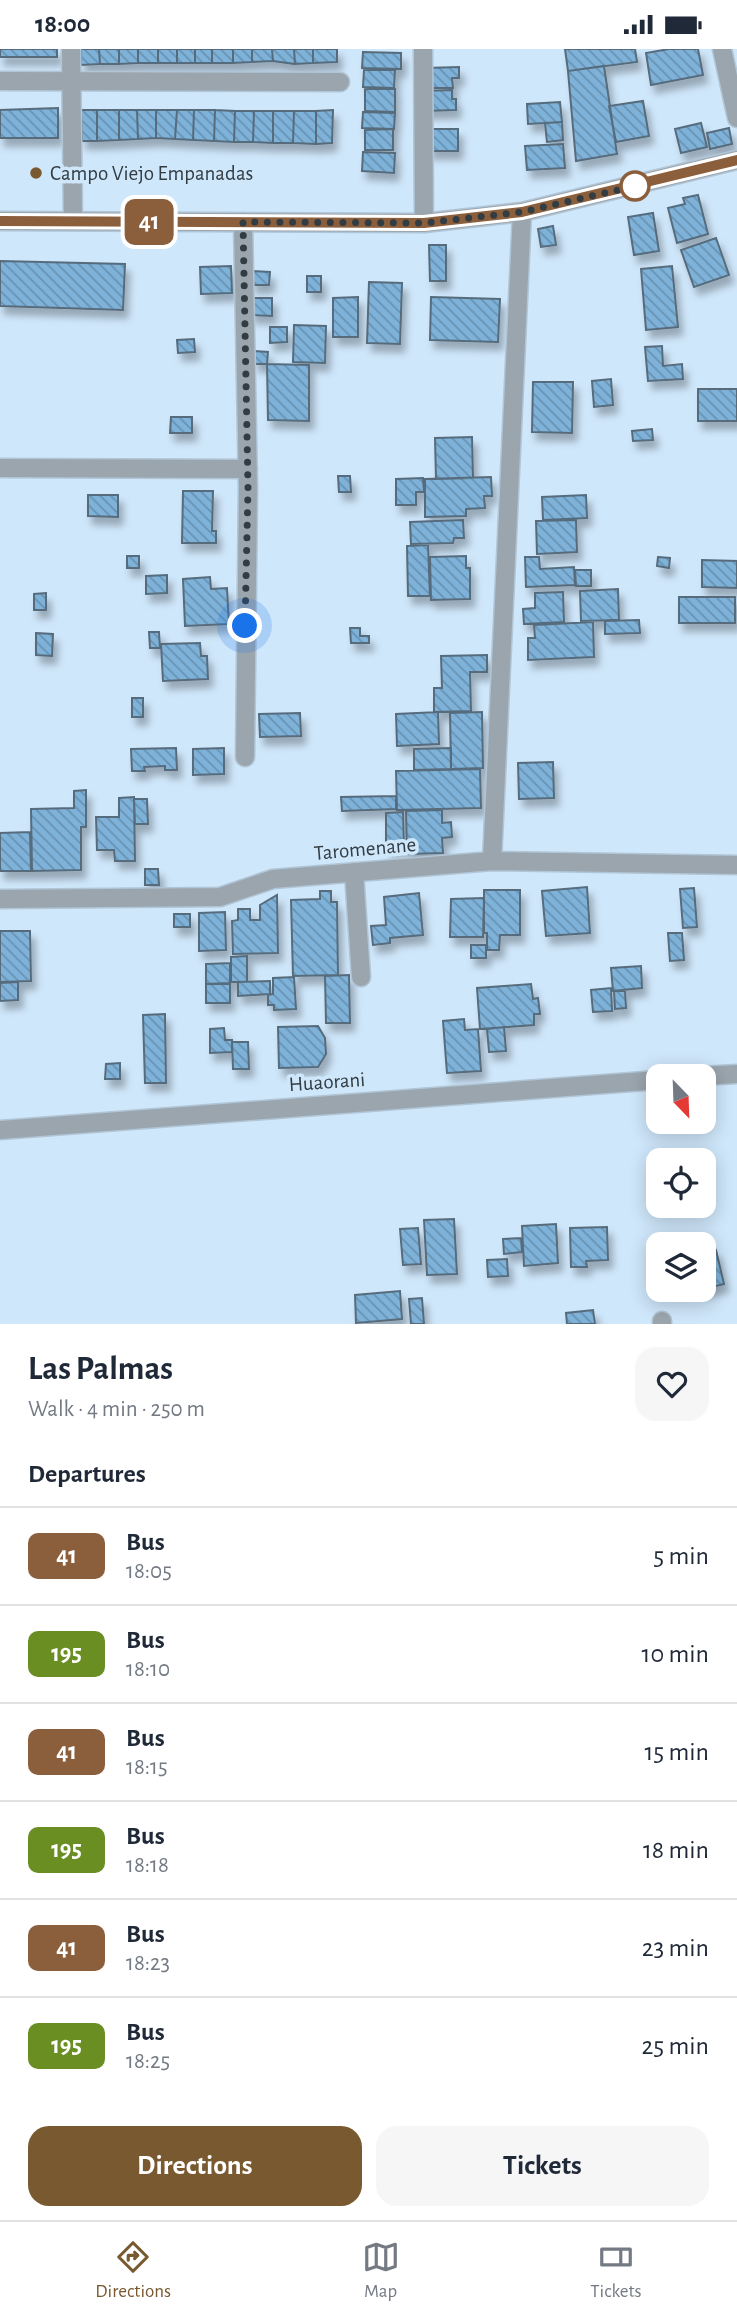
<!DOCTYPE html>
<html lang="en">
<head>
<meta charset="utf-8">
<style>
  :root { --surface:#fff; --page:#f6f6f7; --text:#1f2937; --muted:#747a83; --line:#e0e1e3; --accent:#79592f }
  body { margin:0; font-family:"Alegreya Sans",sans-serif; background:var(--page); color:var(--text); height:100vh; display:flex; flex-direction:column; font-size:26px; white-space:nowrap }
  * { box-sizing:border-box; margin:0 }
  p { font-size:23px; color:var(--muted) }
  .icon { flex:none; width:38px; height:38px; fill:none; stroke:currentColor; stroke-width:2; stroke-linecap:round; stroke-linejoin:round }
  .map { position:relative; height:1275px; overflow:hidden }
  .panel { display:flex; flex-direction:column; background:var(--surface); flex:1 }
  .panel>* { flex:none }
  .badge { padding:0 14px; border-radius:10px; font-size:24px; line-height:46px }
  .needle { width:46px; rotate:157deg }
  .buttons { position:absolute; left:646px; top:1015px; display:grid; gap:14px }
  .buttons a { display:grid; place-items:center; width:70px; height:70px; border-radius:14px; background:var(--surface); box-shadow:0 4px 18px #0003; font-size:35px }
  .you { position:absolute; width:35px; height:35px; margin:-18px; border:5px solid #fff; border-radius:50%; background:#1a73e8; box-shadow:0 0 0 10px #1a73e833 }
  .map>.badge { position:absolute; translate:-50% -50%; box-shadow:0 0 0 4px #fff }
  h2 { padding:0 28px; font-size:26px; line-height:63px }
  .round { display:grid; place-items:center; flex:none; width:74px; height:74px; border-radius:21px; background:var(--page) }
  .head { display:flex; align-items:center; justify-content:space-between; height:119px; padding:0 28px }
  h1 { font-size:33px; font-weight:700; line-height:52px }
  .primary-button { display:flex; gap:14px; margin-top:auto; padding:14px 28px }
  .primary-button a { flex:1; height:80px; border-radius:21px; background:var(--accent); color:#fff; font-size:28px; font-weight:700; line-height:80px; text-align:center }
  .primary-button a+a { background:var(--page); color:var(--text) }
  ul { padding:0; list-style:none }
  li { display:flex; align-items:center; gap:21px; height:98px; padding:0 28px; border-top:2px solid var(--line) }
  li div { flex:1 }
  li b { display:block; font-size:26px }
  li em { font-style:normal }
  li .badge { min-width:77px; font-weight:700; text-align:center }
  .status { display:flex; justify-content:space-between; align-items:center; height:49px; padding:0 35px; background:var(--surface); direction:ltr }
  .status svg { height:19px; fill:currentColor }
  .tab-bar { display:flex; justify-content:space-around; align-items:center; height:98px; border-top:2px solid var(--line); background:var(--surface); font-size:19px; color:var(--muted) }
  .tab-bar a { display:grid; justify-items:center; gap:4px }
  .tab-bar .on { color:var(--accent) }
  .map>svg:first-child { display:block }
  .building { fill:url(#building-back-hatch); stroke:#576c7d; stroke-width:2; filter:url(#shadow) }
  .lines { fill:none; stroke-linecap:round; stroke-linejoin:round }
  .minor-casing { stroke:#b0c5d6; stroke-width:21 }
  .minor { stroke:#9ba5ad; stroke-width:18 }
  .line-casing { stroke:#fff; stroke-width:16 }
  .line { stroke:#8b5e3c; stroke-width:10 }
  .walk { stroke:#323c43; stroke-width:7; stroke-dasharray:0 12.6 }
  .poi-dot { fill:#79592f; stroke:#cfe7fb; stroke-width:2.5 }
  .stop-dot { fill:#fff; stroke:#8b5e3c; stroke-width:3.5 }
  .labels { text-anchor:middle; dominant-baseline:central; stroke-width:7; stroke-linejoin:round; paint-order:stroke }
  .poi-label { font-size:21px; fill:#323c43; stroke:#cfe7fb; text-anchor:start }
  .street-label { font-size:21px; fill:#323c43; stroke:#cfe7fb }
</style>
</head>
<body>
<div class="status"><b>18:00</b><svg viewBox="0 0 49 12"><path d="M0 12V9h3v3zM5 12V6h3v6zM10 12V3h3v9zM15 12V0h3v12zM26 1h20v11H26zM47 4h2v5h-2z"/></svg></div>
<div class="map">
<svg width="737" height="1275" viewBox="0 0 737 1275">
  <defs>
    <pattern id="building-back-hatch" width="6" height="6" patternUnits="userSpaceOnUse" patternTransform="scale(1.75)"><rect width="6" height="6" fill="#7eb2d9"/><path d="M-1 5l2 2M0 0l6 6M5-1l2 2" fill="none" stroke="#6892b2"/></pattern>
    <filter id="shadow"><feDropShadow dx="4.5" dy="8" stdDeviation="3.5" flood-color="#0004"/></filter>
  </defs>
  <rect width="100%" height="100%" fill="#cfe7fb"/>
  <!-- building -->
  <path class="building" d="M0 0H57V8H0Z
    M81 0H99L100 15 81 16Z
    M99 0H119V15H100Z
    M119 0H138V14L119 15Z
    M138 0H158V14H138Z
    M158 0H177V14H158Z
    M177 0H195V14H177Z
    M195 0H212V14H195Z
    M212 0H233V14H212Z
    M233 0H252V13L233 14Z
    M252 0H272L273 12 252 13Z
    M272 0H294L295 15 273 12Z
    M294 0H313V14L295 15Z
    M313 0H337V13L313 14Z
    M565 0H635L637 13 568 22Z
    M669 0H698L703 26 651 36 646 4Z
    M363 3 401 4V20L362 19Z
    M604 17 617 105 576 112 568 22Z
    M459 18V29H452L453 39H425V19Z
    M364 21H395L394 39 363 38Z
    M365 40H395V63L365 62Z
    M452 41V50H456V61L424 62V42Z
    M643 52 649 87 616 93 609 57Z
    M560 53 562 73 528 75 527 55Z
    M58 59V89H0V61Z
    M81 61H97V92H82Z
    M97 61H119V91L97 92Z
    M119 61H137L138 90 119 91Z
    M137 61H156V89L138 90Z
    M156 61H177L175 90 156 89Z
    M177 61H194L193 91 175 90Z
    M194 61H215L214 92 193 91Z
    M215 61 235 62 234 93 214 92Z
    M333 61 332 94 316 95V62Z
    M235 62H254L253 93H234Z
    M254 62H273V94L253 93Z
    M273 62H294L293 94H273Z
    M294 62H316V95L293 94Z
    M363 63 395 64 394 80 362 79Z
    M562 73 563 91 547 93 545 74Z
    M701 74 707 98 681 104 675 80Z
    M729 79 732 95 710 100 707 84Z
    M393 80V101H365V81Z
    M428 80H458V102H428Z
    M563 95 565 119 527 121 525 97Z
    M363 103 395 104 394 124 362 122Z
    M698 146 708 185 677 194 668 159 685 155 683 149Z
    M653 164 659 202 634 206 628 168Z
    M553 177 556 196 541 198 538 180Z
    M716 189 729 226 694 238 681 201Z
    M429 196H446V232H430Z
    M0 212 125 215 123 261 0 257Z
    M231 217 232 244 201 245 200 218Z
    M672 217 678 278 646 281 641 220Z
    M252 222 270 223 269 236H251Z
    M307 227H321V243H307Z
    M369 233 402 234 400 295 367 294Z
    M358 248V288H333V249Z
    M431 248 500 250 498 293 430 291Z
    M251 249H272V267L250 266Z
    M294 276 326 277 325 314 293 313Z
    M270 278H287V293L270 294Z
    M194 290 195 303 178 304 177 291Z
    M662 297 663 317 682 315 683 330 648 332 645 298Z
    M254 302 268 303 267 315H254Z
    M267 315 309 316V372L268 371Z
    M611 330 613 356 594 358 592 332Z
    M533 333H573L572 384 532 383Z
    M698 340H737V372H698Z
    M171 368H192V384H170Z
    M652 380 653 391 633 392 632 382Z
    M472 388 473 429 436 430 435 389Z
    M338 427H350L351 443H339Z
    M491 428 492 447H484L485 459 466 460V467L425 468V430Z
    M423 429 424 443H416V456H396V430Z
    M183 442H213L212 482H216V494H182Z
    M88 446H118V468L88 467Z
    M586 446 587 469 543 471 542 448Z
    M463 471 464 489H454L453 494 411 495 410 473Z
    M576 471 577 503 537 505 536 472Z
    M428 496 430 547H408L407 497Z
    M127 507H139V519H127Z
    M466 507V519H470V550L431 551 430 508Z
    M525 508H539L540 520 574 518 575 536 526 538Z
    M658 508 670 509 669 519 657 517Z
    M702 511 737 512V539L702 538Z
    M575 521H591V537H576Z
    M167 526V544L146 545V527Z
    M210 528 211 540 227 539 229 575 185 577 183 530Z
    M618 540 619 571 581 572 580 542Z
    M563 543 564 573 524 575 523 560 535 559V544Z
    M46 544V561H34V545Z
    M679 548H735V574H679Z
    M639 571 640 584 605 585V572Z
    M593 573 594 608 528 611V589H535L534 576Z
    M350 579H360V587H369V594H351Z
    M149 583H159L160 599H150Z
    M36 584 53 585 52 607 36 606Z
    M200 594 201 607H207L208 630 163 632 161 595Z
    M487 606V623H470L471 662 434 663V639H442L441 607Z
    M132 649H143V668H132Z
    M438 663 439 695 397 697 396 665Z
    M482 663 483 719 451 720 450 664Z
    M300 664 301 687 260 688 259 665Z
    M176 699 177 721H165V717L144 718 145 722H132L131 700Z
    M224 699V725L193 726V700Z
    M451 699V720L414 721V700Z
    M553 713 554 749 519 750 518 714Z
    M480 720 481 759 397 761 396 722Z
    M86 741V778H81V821L32 822 31 760 74 759V742Z
    M396 747V760L342 762 341 748Z
    M134 748 135 812H115L114 801H97L96 768H119V749Z
    M134 750H147L148 775H135Z
    M442 761V774L451 773 452 788 442 789 443 804 407 805 406 762Z
    M403 763 404 799 386 800V764Z
    M30 783 31 822H0V784Z
    M145 820H158L159 836H145Z
    M587 838 590 884 546 887 542 842Z
    M694 839 697 878 683 879 680 840Z
    M484 841H520V886H500L499 901H487V884H484Z
    M320 842H331V853H337L338 926 293 927 291 851 320 850Z
    M419 844 423 886 390 889V894L373 896 371 877 386 876 384 848Z
    M277 846 278 904 233 905 232 872 238 871V860H250V871H260V856Z
    M484 849 483 888H450L451 850Z
    M225 863 226 901 199 902V864Z
    M174 865H190V878H174Z
    M0 882H30L31 932 0 933Z
    M668 884H682L684 911 670 912Z
    M471 896H486V909H471Z
    M247 907V933H231V908Z
    M230 914V934L206 935V915Z
    M641 917 642 939 613 942 611 919Z
    M349 926 350 974H326L325 927Z
    M294 928 296 960 274 961V956H268V946L273 945V929Z
    M270 932V945L238 947V933Z
    M18 933V951L0 952V934Z
    M206 935H230V954H206Z
    M531 935 533 950 538 949 540 965H534V976L480 980 477 939Z
    M611 939 612 962 593 963 591 941Z
    M614 942H625L626 959 615 960Z
    M165 965 166 1034H145L143 966Z
    M464 970 465 981 478 980 481 1022 447 1024 443 972Z
    M318 977 325 989 326 1005 318 1018 279 1019 278 978Z
    M504 978 506 1002 489 1003 487 980Z
    M224 979 225 991H232V1003L210 1004V980Z
    M232 993H248L249 1020H233Z
    M120 1014V1030H105L106 1015Z
    M454 1170 457 1225 427 1226 424 1171Z
    M556 1175 558 1214 524 1217 522 1177Z
    M607 1178 608 1211 586 1212 587 1218H571L570 1179Z
    M418 1179 421 1215 403 1216 400 1180Z
    M521 1189 522 1203 504 1205 503 1190Z
    M716 1201 724 1235 704 1240V1204Z
    M507 1210 508 1227 488 1228 487 1211Z
    M400 1242 402 1270 356 1274 355 1246Z
    M422 1249 424 1275H411L409 1250Z
    M593 1261 595 1275H567L566 1264Z"/>
  <g class="lines">
    <defs>
      <path id="minor" d="M71 0 73 172
        M423 0 424 174
        M722 0 737 69
        M0 32 340 33
        M0 172 424 174 522 163 737 111
        M243 173 248 439 245 708
        M0 419 248 420
        M492 812 522 163
        M354 823 361 928
        M0 850 220 848 273 830 492 812 737 816
        M702 1027 737 1025
        M0 1081 658 1031
        M662 1272V1275"/>
    </defs>
    <!-- minor casing -->
    <use href="#minor" class="minor-casing"/>
    <!-- minor -->
    <use href="#minor" class="minor"/>
  </g>
  <g class="lines">
    <defs>
      <path id="line" d="M0 172 424 174 522 163 737 111"/>
    </defs>
    <!-- line casing -->
    <use href="#line" class="line-casing"/>
    <!-- line -->
    <use href="#line" class="line"/>
    <!-- walk -->
    <path class="walk" d="M245 577 248 439 243 173 424 174 522 163 635 137"/>
  </g>
  <!-- markers -->
  <circle class="poi-dot" cx="36" cy="124" r="7"/>
  <circle class="stop-dot" cx="635" cy="137" r="14"/>
  <g class="labels">
    <!-- poi labels -->
    <g class="poi-label">
      <text x="50" y="124">Campo Viejo Empanadas</text>
    </g>
    <!-- street labels -->
    <g class="street-label">
      <text transform="translate(365 800) rotate(-5)">Taromenane</text>
      <text transform="translate(327 1033) rotate(-4)">Huaorani</text>
    </g>
  </g>
</svg>
<div class="buttons">
<a><svg class="needle" viewBox="-14 -14 28 28"><path d="M0-13l5 13h-10z" fill="#e53935"/><path d="M0 13l5-13h-10z" fill="#747a83"/></svg></a>
<a><svg class="icon" aria-label="locate" viewBox="0 0 24 24"><circle cx="12" cy="12" r="6"/><path d="M12 2v4M12 18v4M2 12h4M18 12h4"/></svg></a>
<a><svg class="icon" aria-label="layers" viewBox="0 0 24 24"><path d="M12 4l9 5-9 5-9-5zM3 14l9 5 9-5"/></svg></a>
</div>
<div class="you" style="left:245px;top:577px"></div>
<b class="badge" style="left:149px;top:173px;background:#8b5e3c;color:#fff">41</b>
</div>
<section class="panel">
<div class="head"><div><h1>Las Palmas</h1><p>Walk · 4 min · 250 m</p></div><a class="round"><svg class="icon" aria-label="heart" viewBox="0 0 24 24"><path d="M12 20l-8-8c-3-5 5-10 8-4 3-6 11-1 8 4z"/></svg></a></div>
<h2>Departures</h2>
<ul>
<li><span class="badge" style="background:#8b5e3c;color:#fff">41</span><div><b>Bus</b><p>18:05</p></div><em>5 min</em></li>
<li><span class="badge" style="background:#6b8e23;color:#fff">195</span><div><b>Bus</b><p>18:10</p></div><em>10 min</em></li>
<li><span class="badge" style="background:#8b5e3c;color:#fff">41</span><div><b>Bus</b><p>18:15</p></div><em>15 min</em></li>
<li><span class="badge" style="background:#6b8e23;color:#fff">195</span><div><b>Bus</b><p>18:18</p></div><em>18 min</em></li>
<li><span class="badge" style="background:#8b5e3c;color:#fff">41</span><div><b>Bus</b><p>18:23</p></div><em>23 min</em></li>
<li><span class="badge" style="background:#6b8e23;color:#fff">195</span><div><b>Bus</b><p>18:25</p></div><em>25 min</em></li>
</ul>
<div class="primary-button"><a>Directions</a><a>Tickets</a></div>
</section>
<nav class="tab-bar">
<a class="on"><svg class="icon" aria-label="directions" viewBox="0 0 24 24"><path d="M12 3l9 9-9 9-9-9zM9 14v-3h6M13 9l2 2-2 2"/></svg>Directions</a>
<a><svg class="icon" aria-label="map" viewBox="0 0 24 24"><path d="M3 6l6-2 6 2 6-2v14l-6 2-6-2-6 2zM9 4v14M15 6v14"/></svg>Map</a>
<a><svg class="icon" aria-label="tickets" viewBox="0 0 24 24"><path d="M3 7h18v10H3zM15 7v10"/></svg>Tickets</a>
</nav>
</body>
</html>
